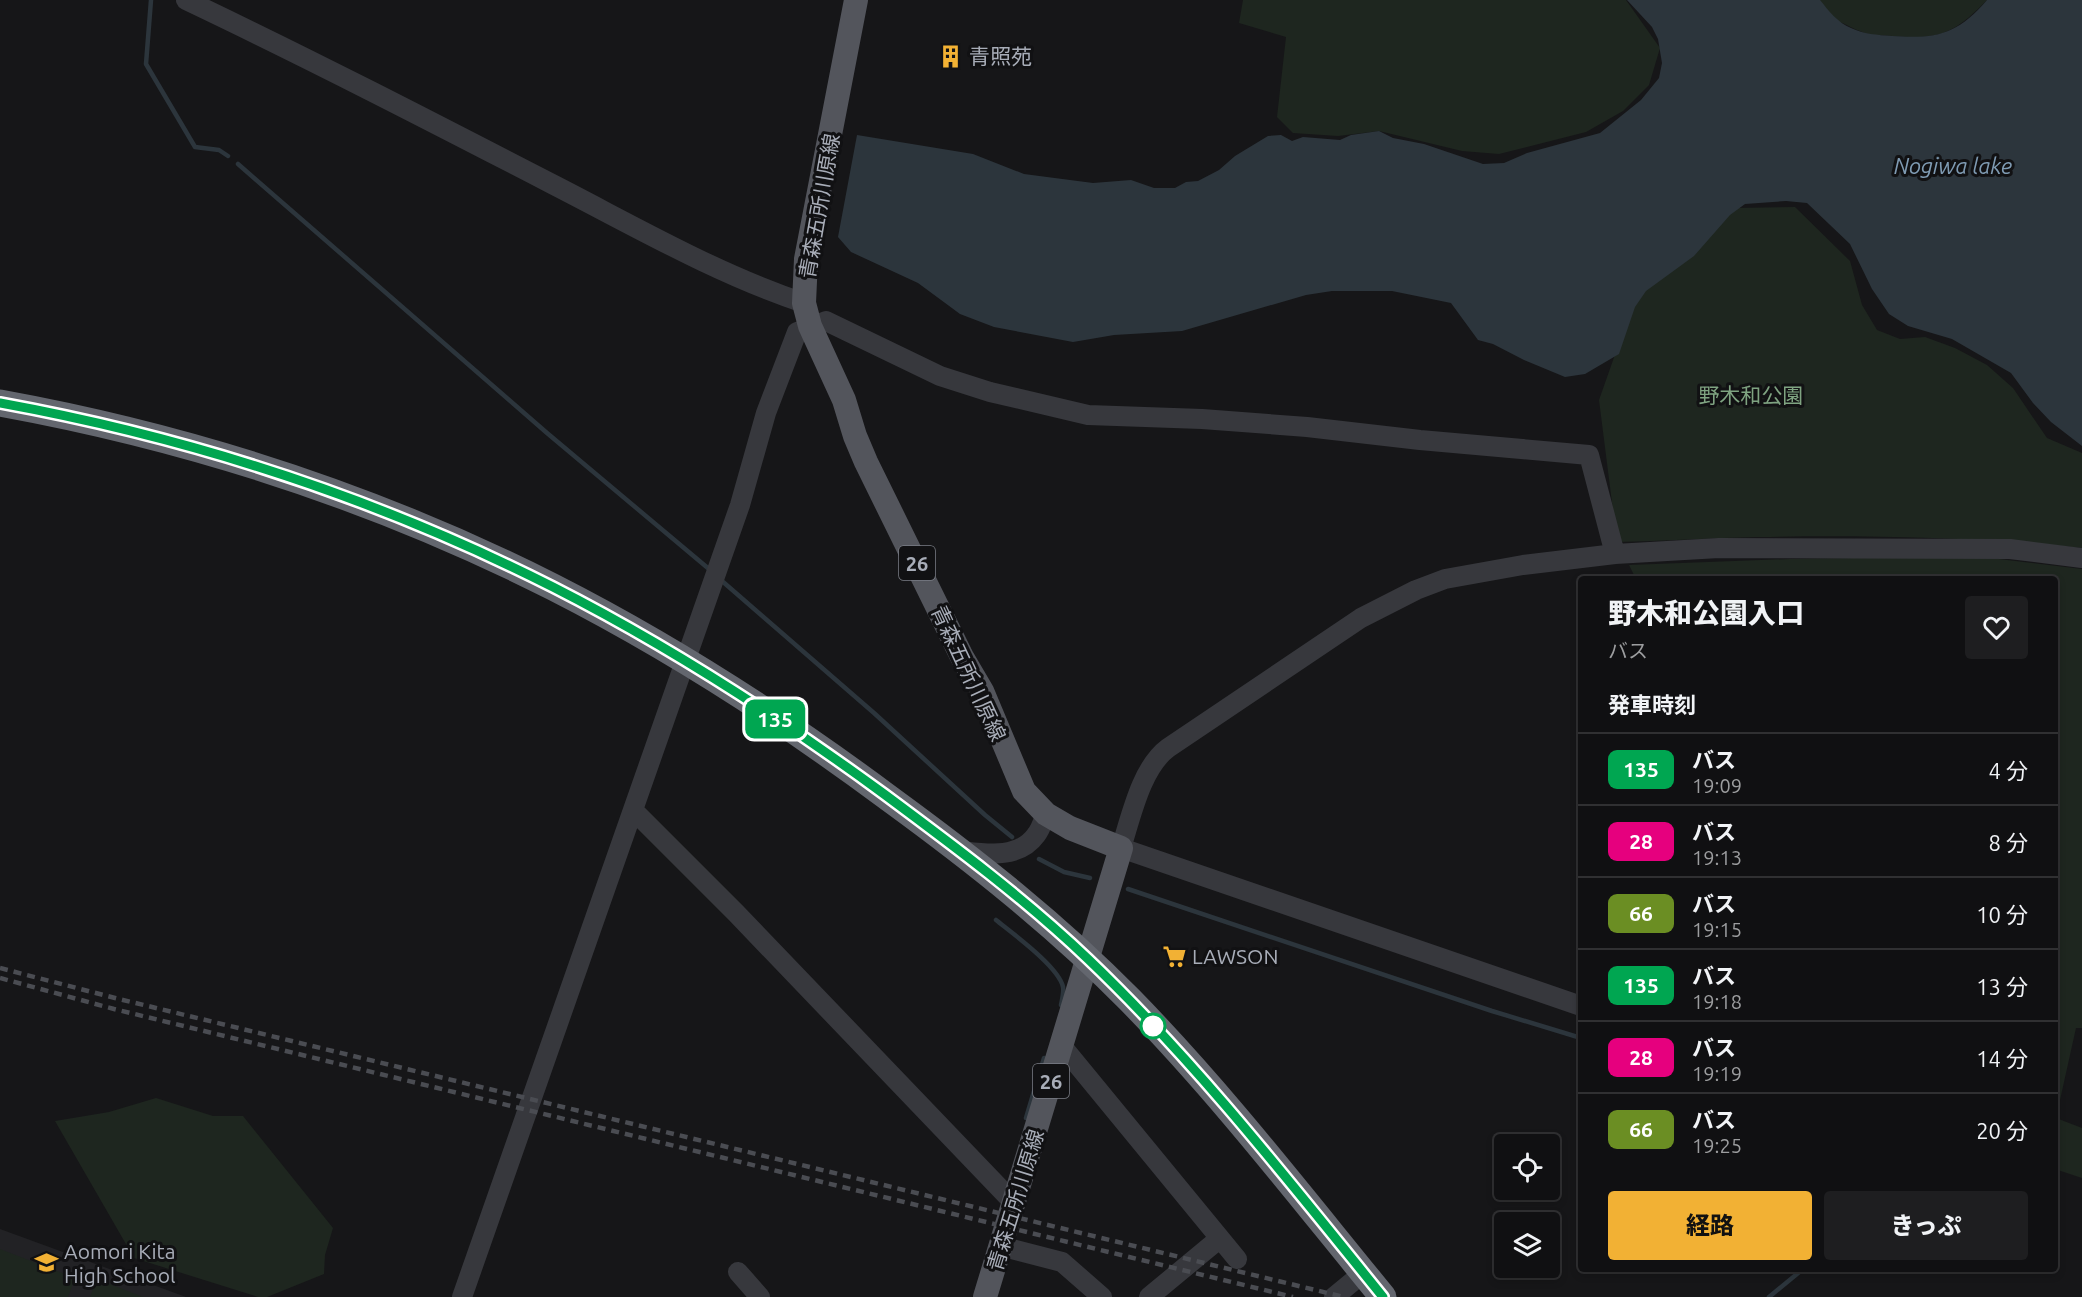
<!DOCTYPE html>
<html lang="ja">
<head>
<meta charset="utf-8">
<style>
  :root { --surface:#101012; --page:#1e1e20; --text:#f1f3f6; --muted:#9c9d9f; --line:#303032; --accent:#f2b134 }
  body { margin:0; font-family:Ubuntu,"Noto Sans JP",sans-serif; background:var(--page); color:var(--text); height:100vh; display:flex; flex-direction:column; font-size:22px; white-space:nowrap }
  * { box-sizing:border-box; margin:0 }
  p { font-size:20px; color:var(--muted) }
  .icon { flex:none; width:33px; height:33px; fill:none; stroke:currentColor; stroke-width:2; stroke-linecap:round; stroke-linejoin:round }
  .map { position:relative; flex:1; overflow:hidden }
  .sheet { position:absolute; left:1578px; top:576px; width:480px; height:696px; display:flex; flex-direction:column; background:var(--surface); border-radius:6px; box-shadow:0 3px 9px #0003,0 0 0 2px var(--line) }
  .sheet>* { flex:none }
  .badge { padding:0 12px; border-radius:9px; font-size:21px; line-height:39px }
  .buttons { position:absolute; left:1494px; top:1134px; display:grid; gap:12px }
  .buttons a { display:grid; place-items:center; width:66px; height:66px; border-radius:6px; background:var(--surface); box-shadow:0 3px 9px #0003,0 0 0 2px var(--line); font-size:30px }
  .map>.badge { position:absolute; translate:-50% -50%; box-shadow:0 0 0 3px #fff }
  h2 { padding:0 30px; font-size:22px; line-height:54px }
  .round { display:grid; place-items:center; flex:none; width:63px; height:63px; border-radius:6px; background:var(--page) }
  .overview { display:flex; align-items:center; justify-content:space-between; height:102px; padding:0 30px }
  h1 { font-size:28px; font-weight:800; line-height:45px }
  .action { display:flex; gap:12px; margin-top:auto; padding:12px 30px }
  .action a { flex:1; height:69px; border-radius:6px; background:var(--accent); color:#111; font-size:24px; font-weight:800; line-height:69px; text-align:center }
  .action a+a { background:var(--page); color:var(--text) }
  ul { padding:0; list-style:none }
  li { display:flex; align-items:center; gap:18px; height:72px; padding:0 30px; border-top:2px solid var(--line) }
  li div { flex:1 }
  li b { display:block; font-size:22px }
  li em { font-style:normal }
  li .badge { min-width:66px; font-weight:700; text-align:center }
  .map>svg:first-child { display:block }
  .built { fill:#222225 }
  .green { fill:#1e261f }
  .water { fill:#2c353c }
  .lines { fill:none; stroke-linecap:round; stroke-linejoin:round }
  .stream { stroke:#2c353c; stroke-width:4.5 }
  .minor { stroke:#37383d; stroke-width:20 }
  .major { stroke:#53555c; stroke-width:24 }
  .highway { stroke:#63666e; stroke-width:27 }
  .rail { stroke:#4a4c52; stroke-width:4.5; stroke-dasharray:8 6; stroke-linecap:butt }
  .line-casing { stroke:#fff; stroke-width:14 }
  .line { stroke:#00a651; stroke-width:9 }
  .stop-dot { fill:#fff; stroke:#00a651; stroke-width:3 }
  .labels { text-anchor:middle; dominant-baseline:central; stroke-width:6; stroke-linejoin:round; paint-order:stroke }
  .shield { fill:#111113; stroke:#7b7e86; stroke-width:1.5 }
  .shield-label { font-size:20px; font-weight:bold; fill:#a8adb8 }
  .poi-label { font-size:21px; fill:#a8adb8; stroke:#111113; text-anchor:start }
  .street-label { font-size:21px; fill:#a8adb8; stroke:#111113 }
  .park-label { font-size:21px; fill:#7fa381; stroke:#111113 }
  .water-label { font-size:22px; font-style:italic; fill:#7f9bb3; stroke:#111113 }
</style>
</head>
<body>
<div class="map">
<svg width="2082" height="1297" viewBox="0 0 2082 1297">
  <rect width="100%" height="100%" fill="#161618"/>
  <!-- built -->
  <path class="built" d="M0 1229 186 1297H0Z"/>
  <!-- green -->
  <path class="green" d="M1243 0H1626L1660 48 1649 85 1623 111 1586 132 1499 154 1462 151 1379 131 1338 136 1293 133 1277 117 1286 37 1239 23Z
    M1818 0H1987C1954 34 1939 40 1892 36 1883 35 1874 36 1865 33 1852 29 1843 21 1831 20Z
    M1795 207 1850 261 1862 305 1877 330 1900 339 1925 337 1955 348 1987 365 2013 388 2047 438 2082 453V548C1975 537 1866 535 1758 537 1711 538 1664 541 1617 542L1599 400 1636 295 1735 208Z
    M1974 556 2082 569V1028H2076L2056 1118 2082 1128V1178L2055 1169V579H1636L1629 565 1790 559Z
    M156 1098 213 1116H243L333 1228 325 1255 324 1274 267 1297H258L134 1258 55 1121 109 1112Z
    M0 1249 75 1278 68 1297H0Z
    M97 1279 143 1297H90Z"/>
  <!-- water -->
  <path class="water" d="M1627 0H1820C1828 10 1838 23 1851 28 1864 34 1877 35 1892 36 1936 39 1957 35 1987 0H2082V446L2051 422 2033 403 2011 373 1952 339 1908 326 1889 314 1872 289 1850 244 1807 203 1786 201 1745 204 1730 215 1694 256 1646 291 1635 307 1619 354 1585 374 1565 377 1524 360 1493 344 1478 340 1451 303 1392 291H1332L1306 295 1182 331 1114 335 1073 342 994 327 960 314 918 283 851 252 838 237 857 135 973 154 1024 174 1093 183 1131 180 1154 188H1175L1186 182 1198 181 1219 170 1235 156 1268 136 1281 135 1292 141 1303 137 1340 140 1351 135 1379 131 1393 138 1424 144 1483 164 1504 163 1527 153 1600 133 1641 100 1659 78 1662 63 1658 39 1652 27Z"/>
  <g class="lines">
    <!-- stream -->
    <path class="stream" d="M151 0 146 64 195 147 219 150 228 156
      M238 164 547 433 709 569
      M722 581 874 713 985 815 1012 837
      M1039 859 1064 872 1090 878
      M1128 889 1492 1011 1581 1038
      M996 920C1012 933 1059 967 1063 987 1064 992 1062 1000 1061 1005
      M1026 1118 1044 1058
      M1769 1297 1803 1269"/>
    <!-- minor -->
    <path class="minor" d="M186 0C310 59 432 122 554 185 636 227 717 274 804 303
      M633 810 736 913 1014 1203
      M962 851C987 854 1019 859 1036 835 1041 829 1043 821 1046 814
      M1581 1006 1121 848C1131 817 1141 768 1168 748L1361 618 1416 590 1445 579 1523 565 1615 554 1719 548 2010 549 2082 558
      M1062 1046 1237 1259
      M1000 1246 1062 1262 1102 1297
      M738 1272 760 1297
      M462 1297 740 505 766 413 797 332 826 321 940 376 990 392 1088 415 1202 419 1307 427 1420 440 1589 455 1615 554
      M1149 1297 1219 1239
      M1334 1297 1363 1273"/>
    <!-- major -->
    <path class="major" d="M856 0 806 259 804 303 810 326 844 400 855 436 866 462 962 657 982 691 1024 791 1046 814 1070 828 1121 848 985 1297"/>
    <!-- highway -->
    <path class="highway" d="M0 403C192 438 379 499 553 587 671 647 784 720 890 799 975 861 1056 925 1130 1000 1221 1093 1301 1197 1383 1297"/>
    <!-- rail -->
    <path class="rail" d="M0 968 115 998 1344 1297
      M0 978 114 1009 1293 1297"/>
  </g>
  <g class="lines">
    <defs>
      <path id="line" d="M0 403C192 438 379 499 553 587 669 646 779 717 884 794 954 846 1024 898 1088 959 1196 1062 1289 1181 1383 1297"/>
    </defs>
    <!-- line casing -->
    <use href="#line" class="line-casing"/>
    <!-- line -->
    <use href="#line" class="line"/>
  </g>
  <!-- icons -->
  <defs>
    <symbol id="building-bare" viewBox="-9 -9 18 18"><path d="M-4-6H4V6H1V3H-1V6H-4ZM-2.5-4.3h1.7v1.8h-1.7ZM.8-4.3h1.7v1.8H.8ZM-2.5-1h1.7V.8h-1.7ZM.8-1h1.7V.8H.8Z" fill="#f2b134" stroke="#111113" stroke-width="2.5" paint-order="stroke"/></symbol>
    <symbol id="supermarket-bare" viewBox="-9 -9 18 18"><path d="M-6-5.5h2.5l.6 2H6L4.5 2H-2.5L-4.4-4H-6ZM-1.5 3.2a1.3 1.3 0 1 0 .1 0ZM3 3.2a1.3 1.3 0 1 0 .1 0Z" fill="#f2b134" stroke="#111113" stroke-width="2.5" paint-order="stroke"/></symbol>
    <symbol id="school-bare" viewBox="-9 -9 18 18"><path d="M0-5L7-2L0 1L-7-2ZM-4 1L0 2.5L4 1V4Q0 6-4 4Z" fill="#f2b134" stroke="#111113" stroke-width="2.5" paint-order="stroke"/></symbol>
  </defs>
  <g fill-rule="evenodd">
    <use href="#building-bare" x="934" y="40" width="33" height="33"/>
    <use href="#supermarket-bare" x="1158" y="940" width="33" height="33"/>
    <use href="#school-bare" x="30" y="1246" width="33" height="33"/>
  </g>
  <!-- markers -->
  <circle class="stop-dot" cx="1153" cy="1026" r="12"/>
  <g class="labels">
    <!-- shield labels -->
    <g class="shield">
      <rect x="899" y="546" width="36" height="34" rx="4.5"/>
      <rect x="1033" y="1064" width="36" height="34" rx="4.5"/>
    </g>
    <g class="shield-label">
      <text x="917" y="563">26</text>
      <text x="1051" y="1081">26</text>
    </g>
    <!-- poi labels -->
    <g class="poi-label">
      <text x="969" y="56">青照苑</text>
      <text x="1192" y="956">LAWSON</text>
      <text x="64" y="1251">Aomori Kita<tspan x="64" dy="24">High School</tspan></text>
    </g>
    <!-- street labels -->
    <g class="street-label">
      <text transform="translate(819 206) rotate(-80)">青森五所川原線</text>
      <text transform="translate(969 673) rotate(65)">青森五所川原線</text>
      <text transform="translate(1015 1200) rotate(-73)">青森五所川原線</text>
    </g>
    <!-- park labels -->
    <g class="park-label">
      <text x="1751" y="395">野木和公園</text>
    </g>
    <!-- water labels -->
    <g class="water-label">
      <text x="1953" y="165">Nogiwa lake</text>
    </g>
  </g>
</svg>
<div class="buttons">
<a><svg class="icon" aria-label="locate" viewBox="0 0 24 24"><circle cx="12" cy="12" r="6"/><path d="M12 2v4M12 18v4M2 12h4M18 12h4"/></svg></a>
<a><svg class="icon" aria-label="layers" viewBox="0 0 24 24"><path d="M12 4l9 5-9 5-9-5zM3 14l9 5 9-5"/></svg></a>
</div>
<b class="badge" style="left:775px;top:719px;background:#00a651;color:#fff">135</b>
<section class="sheet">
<div class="overview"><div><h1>野木和公園入口</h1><p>バス</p></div><a class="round"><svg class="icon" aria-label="heart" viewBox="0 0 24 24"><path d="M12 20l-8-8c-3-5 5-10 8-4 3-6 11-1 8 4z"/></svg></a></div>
<h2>発車時刻</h2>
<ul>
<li><span class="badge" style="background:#00a651;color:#fff">135</span><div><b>バス</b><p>19:09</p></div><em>4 分</em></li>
<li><span class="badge" style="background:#e6007e;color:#fff">28</span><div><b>バス</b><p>19:13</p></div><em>8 分</em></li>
<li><span class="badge" style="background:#6b8e23;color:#fff">66</span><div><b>バス</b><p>19:15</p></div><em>10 分</em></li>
<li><span class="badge" style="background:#00a651;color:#fff">135</span><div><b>バス</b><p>19:18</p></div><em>13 分</em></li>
<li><span class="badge" style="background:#e6007e;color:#fff">28</span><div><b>バス</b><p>19:19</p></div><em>14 分</em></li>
<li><span class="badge" style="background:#6b8e23;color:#fff">66</span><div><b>バス</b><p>19:25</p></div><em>20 分</em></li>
</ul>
<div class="action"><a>経路</a><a>きっぷ</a></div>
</section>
</div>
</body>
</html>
